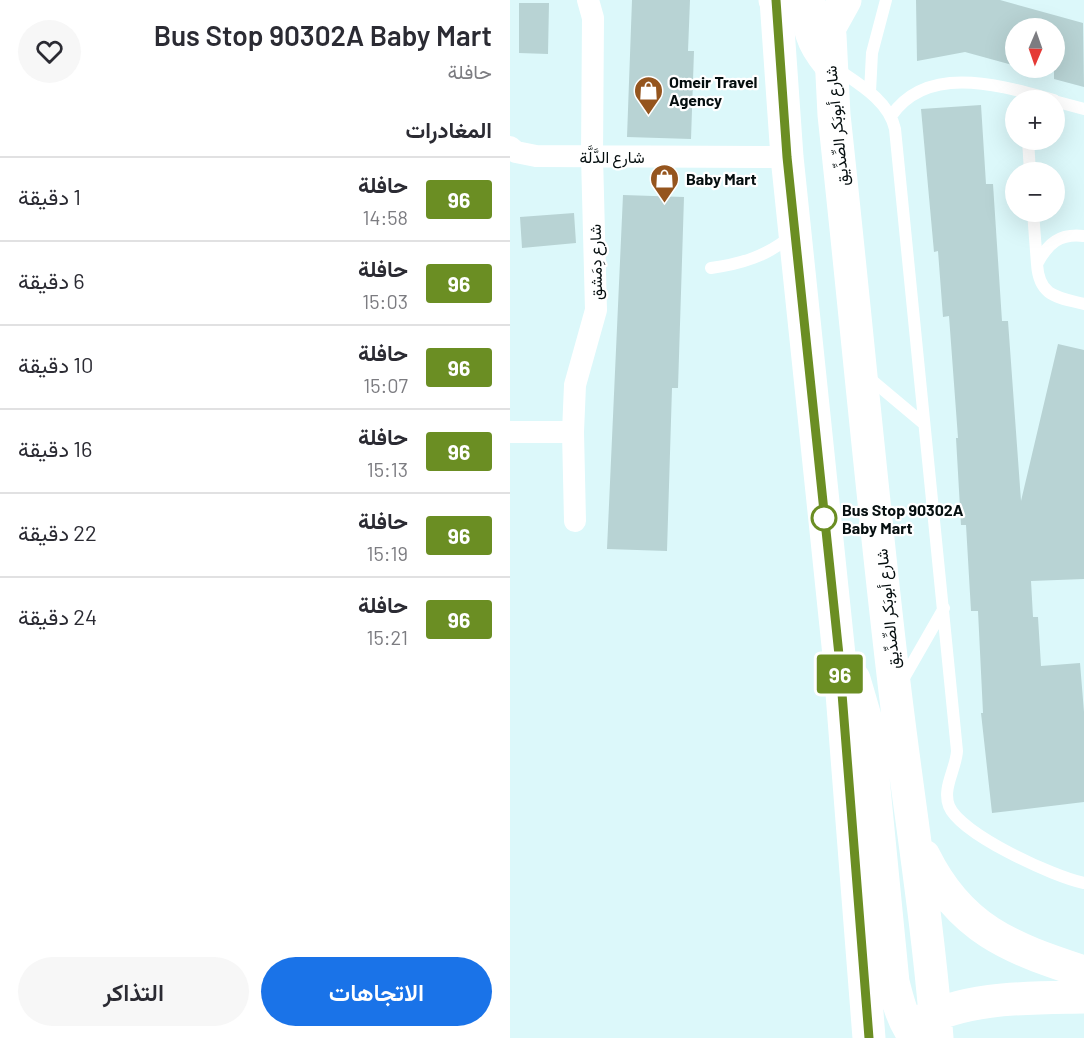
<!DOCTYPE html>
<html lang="ar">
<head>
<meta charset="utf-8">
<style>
  :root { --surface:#fff; --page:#f7f7f7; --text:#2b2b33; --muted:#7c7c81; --line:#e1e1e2; --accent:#1a73e8 }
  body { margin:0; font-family:Barlow,Vazirmatn,sans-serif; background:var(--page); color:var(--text); direction:rtl; height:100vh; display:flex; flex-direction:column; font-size:22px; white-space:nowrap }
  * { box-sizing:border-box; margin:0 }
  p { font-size:20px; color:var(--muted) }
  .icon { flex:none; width:33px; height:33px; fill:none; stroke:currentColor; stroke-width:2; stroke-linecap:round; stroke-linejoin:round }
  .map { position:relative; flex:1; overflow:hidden; direction:ltr }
  .drawer { display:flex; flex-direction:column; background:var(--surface); width:510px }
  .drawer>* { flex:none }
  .badge { padding:0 12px; border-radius:4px; font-size:21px; line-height:39px }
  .needle { width:39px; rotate:182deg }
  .tools { position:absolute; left:495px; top:18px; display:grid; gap:12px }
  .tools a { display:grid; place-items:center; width:60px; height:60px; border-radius:50%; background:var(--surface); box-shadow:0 6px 24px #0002; font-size:30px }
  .map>.badge { position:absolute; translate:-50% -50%; box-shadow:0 0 0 3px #fff }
  h2 { padding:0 18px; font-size:22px; line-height:54px }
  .round { display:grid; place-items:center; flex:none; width:63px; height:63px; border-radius:32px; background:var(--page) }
  .summary { display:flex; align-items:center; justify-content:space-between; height:102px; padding:0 18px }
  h1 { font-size:28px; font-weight:600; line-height:45px }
  .button { display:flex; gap:12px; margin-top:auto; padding:12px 18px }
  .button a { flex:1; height:69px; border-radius:36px; background:var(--accent); color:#fff; font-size:24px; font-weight:600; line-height:69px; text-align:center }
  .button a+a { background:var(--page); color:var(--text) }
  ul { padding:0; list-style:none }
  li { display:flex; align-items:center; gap:18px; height:84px; padding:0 18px; border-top:2px solid var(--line) }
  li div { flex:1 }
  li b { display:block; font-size:22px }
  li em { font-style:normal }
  li .badge { min-width:66px; font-weight:700; text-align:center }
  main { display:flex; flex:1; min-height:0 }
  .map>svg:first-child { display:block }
  .building { fill:#b8d3d4 }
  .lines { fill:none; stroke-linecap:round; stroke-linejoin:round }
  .lane { stroke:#fff; stroke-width:12 }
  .street { stroke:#fff; stroke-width:22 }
  .primary { stroke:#fff; stroke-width:33 }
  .highway { stroke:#fff; stroke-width:33 }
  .line-casing { stroke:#fff; stroke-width:14 }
  .line { stroke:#6b8e23; stroke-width:9 }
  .stop-dot { fill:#fff; stroke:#6b8e23; stroke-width:3 }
  .labels { text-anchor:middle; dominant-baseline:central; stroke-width:4.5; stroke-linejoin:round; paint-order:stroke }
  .poi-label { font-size:16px; font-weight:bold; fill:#050e0f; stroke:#fff; text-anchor:start }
  .street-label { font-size:16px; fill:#050e0f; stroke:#fff }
  .stop-label { font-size:16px; font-weight:bold; fill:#050e0f; stroke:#fff; text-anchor:start }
</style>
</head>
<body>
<main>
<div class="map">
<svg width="574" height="1038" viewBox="0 0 574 1038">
  <rect width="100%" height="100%" fill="#dcf8fa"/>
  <!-- building -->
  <path class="building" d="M122 0H180L178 51H184L181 139 117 137Z
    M406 0H490L573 23 574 87 544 79V28H506V66L455 52 407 61Z
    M9 3H39L38 54 9 53Z
    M471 105 476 184H483L492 321H498L511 501 548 344 574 350V579L521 581 523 617H528L531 666 570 663 574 712V802L482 813 471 713H473L468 611H461L456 525H451L446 438H448L439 316 433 317 428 251 424 252 411 109Z
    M113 195 174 197 168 388H162L157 551 97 549Z
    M64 213 66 243 12 248 10 217Z"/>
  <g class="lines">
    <!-- lane -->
    <path class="lane" d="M327 69C349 84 379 101 385 129L447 751C446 769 432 788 439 806 450 834 544 877 574 883
      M360 92 362 53 376 0
      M544 101 574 109
      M381 116C418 62 492 86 544 100
      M518 140 520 172
      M523 212 527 264
      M574 236C550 233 538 243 527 264 529 296 546 297 574 304
      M201 268C231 264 257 256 281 236
      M358 377 414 424
      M391 683 434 608"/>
    <!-- street -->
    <path class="street" d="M0 147 6 152 26 156 277 157
      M0 432H63
      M65 521 63 432 65 385 86 310 82 156 83 18 78 0"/>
    <!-- primary -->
    <path class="primary" d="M266 0 277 157 329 655 359 1038
      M320 35 324 115C345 307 362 499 385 691 399 807 418 921 427 1038
      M344 679 358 727 383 982C388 1002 393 1022 406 1038
      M414 856C450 929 500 948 574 972
      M406 1024C455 996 519 998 574 997"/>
    <!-- highway -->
    <path class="highway" d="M265 0 266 2
      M299 0C297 27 302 43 319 63
      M320 27 335 0"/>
  </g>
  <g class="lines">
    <defs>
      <path id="line" d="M266 0 277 157 329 655 359 1038"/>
    </defs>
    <!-- line casing -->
    <use href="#line" class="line-casing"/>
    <!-- line -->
    <use href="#line" class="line"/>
  </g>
  <!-- icons -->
  <defs>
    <symbol id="shop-pin" viewBox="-11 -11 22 30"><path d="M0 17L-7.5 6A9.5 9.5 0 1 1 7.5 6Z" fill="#95551e" stroke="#fff"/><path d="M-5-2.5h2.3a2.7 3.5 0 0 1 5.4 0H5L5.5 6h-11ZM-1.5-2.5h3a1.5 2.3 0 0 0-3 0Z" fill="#fff"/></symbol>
  </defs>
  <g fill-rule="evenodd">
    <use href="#shop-pin" x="122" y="74" width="33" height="45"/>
    <use href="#shop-pin" x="138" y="162" width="33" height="45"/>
  </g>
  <!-- markers -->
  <circle class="stop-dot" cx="314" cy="518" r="12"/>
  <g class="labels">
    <!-- poi labels -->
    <g class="poi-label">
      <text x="159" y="81">Omeir Travel<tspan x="159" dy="18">Agency</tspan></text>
      <text x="176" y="178">Baby Mart</text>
    </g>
    <!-- street labels -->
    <g class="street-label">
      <text transform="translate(326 126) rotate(-96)">شارع أبوبَكر الصِّدِّيق</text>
      <text x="102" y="156">شارع الدَّلَّة</text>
      <text transform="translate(85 262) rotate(-91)">شارع دِمَشق</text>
      <text transform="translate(377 609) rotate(-96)">شارع أبوبَكر الصِّدِّيق</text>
    </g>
    <!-- stop labels -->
    <g class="stop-label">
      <text x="332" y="509">Bus Stop 90302A<tspan x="332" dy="18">Baby Mart</tspan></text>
    </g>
  </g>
</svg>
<div class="tools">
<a><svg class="needle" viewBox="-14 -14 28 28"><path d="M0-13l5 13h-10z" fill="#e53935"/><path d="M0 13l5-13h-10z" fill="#7c7c81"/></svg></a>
<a>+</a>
<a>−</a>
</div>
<b class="badge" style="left:330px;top:674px;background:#6b8e23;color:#fff">96</b>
</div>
<section class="drawer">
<div class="summary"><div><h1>Bus Stop 90302A Baby Mart</h1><p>حافلة</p></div><a class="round"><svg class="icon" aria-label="heart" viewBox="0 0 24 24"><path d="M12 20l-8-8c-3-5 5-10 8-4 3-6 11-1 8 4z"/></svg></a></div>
<h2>المغادرات</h2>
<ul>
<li><span class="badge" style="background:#6b8e23;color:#fff">96</span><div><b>حافلة</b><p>14:58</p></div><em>1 دقيقة</em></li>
<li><span class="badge" style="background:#6b8e23;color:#fff">96</span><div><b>حافلة</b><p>15:03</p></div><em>6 دقيقة</em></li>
<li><span class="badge" style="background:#6b8e23;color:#fff">96</span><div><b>حافلة</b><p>15:07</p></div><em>10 دقيقة</em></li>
<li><span class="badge" style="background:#6b8e23;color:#fff">96</span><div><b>حافلة</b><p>15:13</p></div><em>16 دقيقة</em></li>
<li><span class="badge" style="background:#6b8e23;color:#fff">96</span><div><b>حافلة</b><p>15:19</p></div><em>22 دقيقة</em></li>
<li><span class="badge" style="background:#6b8e23;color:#fff">96</span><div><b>حافلة</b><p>15:21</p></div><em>24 دقيقة</em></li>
</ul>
<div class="button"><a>الاتجاهات</a><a>التذاكر</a></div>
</section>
</main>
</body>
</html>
